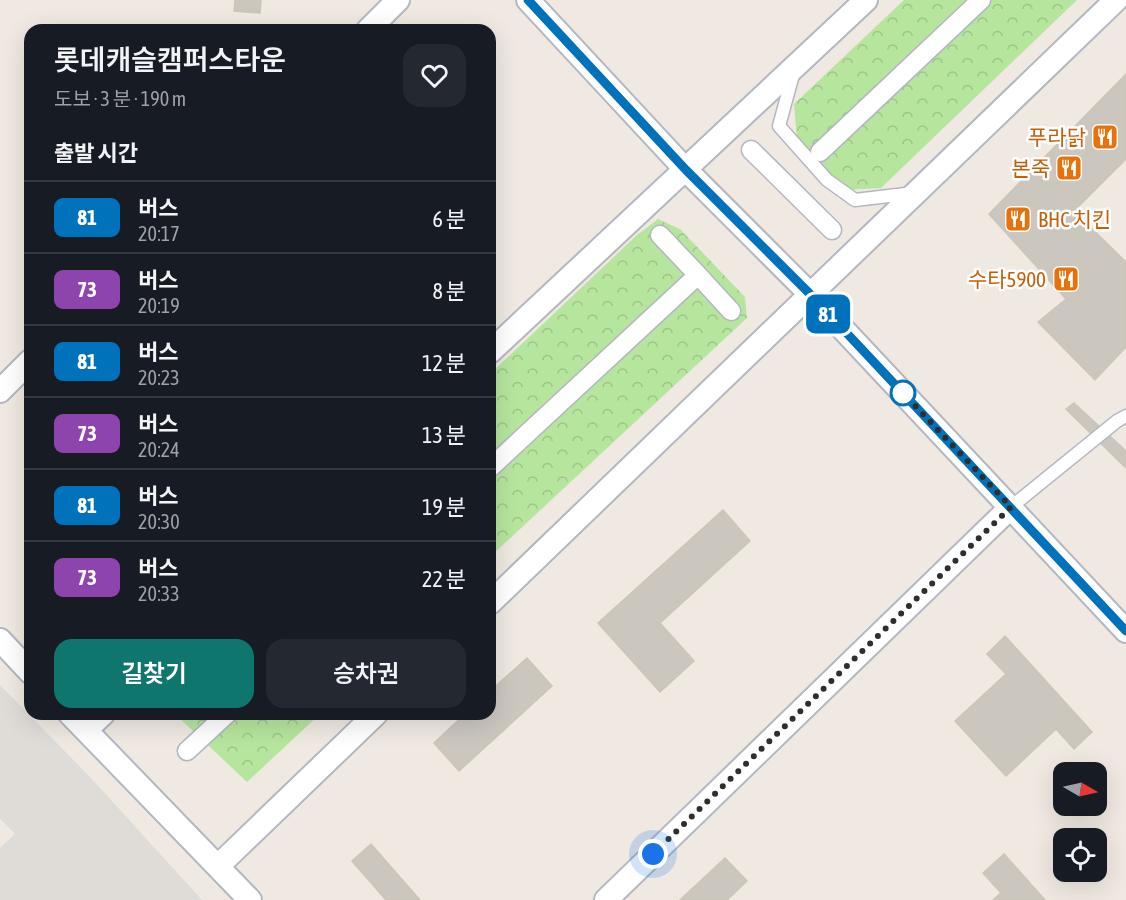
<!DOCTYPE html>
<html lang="ko">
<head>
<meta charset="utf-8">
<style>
  :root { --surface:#171b24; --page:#242831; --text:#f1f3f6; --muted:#9ea1a6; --line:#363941; --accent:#0f766e }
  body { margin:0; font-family:"Asap Condensed","Noto Sans KR",sans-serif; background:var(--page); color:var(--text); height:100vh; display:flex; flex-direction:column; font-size:22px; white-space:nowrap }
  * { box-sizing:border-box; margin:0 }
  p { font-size:20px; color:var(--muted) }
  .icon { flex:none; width:33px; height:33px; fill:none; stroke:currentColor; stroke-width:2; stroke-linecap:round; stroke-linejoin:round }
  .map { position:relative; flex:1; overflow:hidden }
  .side { position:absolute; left:24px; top:24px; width:472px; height:696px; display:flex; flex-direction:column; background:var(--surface); border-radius:18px; box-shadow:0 6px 24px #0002 }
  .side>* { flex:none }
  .badge { padding:0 12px; border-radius:9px; font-size:21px; line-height:39px }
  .needle { width:39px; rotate:99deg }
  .controls { position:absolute; left:1053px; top:762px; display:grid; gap:12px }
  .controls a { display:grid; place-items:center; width:54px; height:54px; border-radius:12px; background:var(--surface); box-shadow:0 6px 24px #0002; font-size:30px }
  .you { position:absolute; width:30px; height:30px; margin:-15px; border:4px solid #fff; border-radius:50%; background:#1a73e8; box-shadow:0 0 0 9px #1a73e833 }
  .map>.badge { position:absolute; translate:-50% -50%; box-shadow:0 0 0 3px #fff }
  h2 { padding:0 30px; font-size:22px; line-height:54px }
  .round { display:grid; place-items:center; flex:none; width:63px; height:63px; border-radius:18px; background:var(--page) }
  .overview { display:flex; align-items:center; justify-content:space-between; height:102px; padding:0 30px }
  h1 { font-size:28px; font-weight:600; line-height:45px }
  .button { display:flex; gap:12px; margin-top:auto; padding:12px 30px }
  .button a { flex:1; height:69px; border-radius:18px; background:var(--accent); color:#fff; font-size:24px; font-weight:600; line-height:69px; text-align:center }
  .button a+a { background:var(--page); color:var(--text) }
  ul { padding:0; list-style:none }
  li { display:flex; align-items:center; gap:18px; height:72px; padding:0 30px; border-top:2px solid var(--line) }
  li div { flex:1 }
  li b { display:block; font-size:22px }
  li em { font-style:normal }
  li .badge { min-width:66px; font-weight:700; text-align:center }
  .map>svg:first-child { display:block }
  .park { fill:url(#park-crowns) }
  .plaza { fill:#dfdcd8 }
  .building { fill:#cbc7bf; stroke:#cbc5ba; stroke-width:1.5 }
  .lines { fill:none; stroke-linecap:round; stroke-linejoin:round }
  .service-casing { stroke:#b4b7c1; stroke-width:15 }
  .pedestrian-casing { stroke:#b4b7c1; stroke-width:21 }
  .minor-casing { stroke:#b4b7c1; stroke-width:26 }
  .service { stroke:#fff; stroke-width:12 }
  .pedestrian { stroke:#fff; stroke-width:18 }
  .minor { stroke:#fff; stroke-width:22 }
  .line-casing { stroke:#fff; stroke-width:14 }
  .line { stroke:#0072bc; stroke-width:9 }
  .walk { stroke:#2e2e2e; stroke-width:6; stroke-dasharray:0 10.8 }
  .stop-dot { fill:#fff; stroke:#0072bc; stroke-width:3 }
  .labels { text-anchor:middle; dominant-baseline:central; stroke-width:5; stroke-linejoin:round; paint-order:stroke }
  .food-label { font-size:21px; fill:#c56008; stroke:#fff; text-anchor:end }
</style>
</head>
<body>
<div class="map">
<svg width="1126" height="900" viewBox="0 0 1126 900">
  <defs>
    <pattern id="park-crowns" width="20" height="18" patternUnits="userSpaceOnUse" patternTransform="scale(1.5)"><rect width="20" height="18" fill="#b6e59e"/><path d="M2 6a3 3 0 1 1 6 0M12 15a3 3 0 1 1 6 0" fill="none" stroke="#9dc588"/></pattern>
  </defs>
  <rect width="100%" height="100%" fill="#efe9e1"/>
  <!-- park -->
  <path class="park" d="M904 0H1077L881 188 845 190 797 139 794 104Z
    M658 219 680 229 745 297 747 318 491 556V373L637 235Z
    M175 714H320L247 782Z"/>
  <!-- plaza -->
  <path class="plaza" d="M0 685 90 777 202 900H0V848L15 834 0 819Z"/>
  <!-- building -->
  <path class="building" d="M235 0H261L260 13 234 11Z
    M1126 74V159L1074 211 1126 262V347L1095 380 1038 322 1066 299 989 214Z
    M1074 403 1126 451 1125 467 1066 409Z
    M723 510 750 541 660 623 694 661 660 692 598 623Z
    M1005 636 1092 732 1074 749 1056 729 1006 776 955 721 1006 674 987 654Z
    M527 658 552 686 459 771 434 743 465 714H490V691Z
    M371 844 420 900H386L352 861Z
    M1004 854 1045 900H993L1001 893 983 873Z
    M725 858 747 881 727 900H680Z"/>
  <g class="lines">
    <defs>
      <path id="service" d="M794 71 779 126 827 180 855 200 914 193
        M1011 507 1117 421 1126 416"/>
      <path id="pedestrian" d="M751 150 832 230
        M820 152 981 0
        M660 235 698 275
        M490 468 698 275 731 311
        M187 751 227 714"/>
      <path id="minor" d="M528 0 686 170 811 295 1126 631
        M368 30 398 0
        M490 352 866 0
        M0 391 30 361
        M490 603 1116 0
        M0 640 30 672
        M70 714 250 900
        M86 730 103 714
        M218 866 376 714
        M606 900 1011 507"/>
    </defs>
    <!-- service casing -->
    <use href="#service" class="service-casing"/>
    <!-- pedestrian casing -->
    <use href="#pedestrian" class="pedestrian-casing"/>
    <!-- minor casing -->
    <use href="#minor" class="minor-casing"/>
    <!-- service -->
    <use href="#service" class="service"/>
    <!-- pedestrian -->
    <use href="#pedestrian" class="pedestrian"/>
    <!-- minor -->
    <use href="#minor" class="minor"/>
  </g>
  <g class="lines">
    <defs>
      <path id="line" d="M528 0 686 170 811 295 1126 631"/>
    </defs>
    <!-- line casing -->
    <use href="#line" class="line-casing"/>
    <!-- line -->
    <use href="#line" class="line"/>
    <!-- walk -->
    <path class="walk" d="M653 854 1011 507 903 393"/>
  </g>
  <!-- icons -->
  <defs>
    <symbol id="restaurant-square" viewBox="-11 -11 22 22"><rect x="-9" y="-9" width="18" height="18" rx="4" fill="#e8710a" stroke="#fff"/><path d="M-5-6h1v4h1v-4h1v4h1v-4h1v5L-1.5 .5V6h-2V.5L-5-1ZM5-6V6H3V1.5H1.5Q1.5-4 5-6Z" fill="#fff"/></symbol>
  </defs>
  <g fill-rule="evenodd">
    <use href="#restaurant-square" x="1090" y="122" width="30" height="30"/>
    <use href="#restaurant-square" x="1054" y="153" width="30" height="30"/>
    <use href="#restaurant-square" x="1003" y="204" width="30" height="30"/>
    <use href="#restaurant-square" x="1051" y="264" width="30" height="30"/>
  </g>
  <!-- markers -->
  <circle class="stop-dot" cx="903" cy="393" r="12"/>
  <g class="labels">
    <!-- food labels -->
    <g class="food-label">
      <text x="1086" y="137">푸라닭</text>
      <text x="1050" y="168">본죽</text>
      <text x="1038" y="219" text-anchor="start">BHC 치킨</text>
      <text x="1046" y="279">수타5900</text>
    </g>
  </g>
</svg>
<div class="controls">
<a><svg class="needle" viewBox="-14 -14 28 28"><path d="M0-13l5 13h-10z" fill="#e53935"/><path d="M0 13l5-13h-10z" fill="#9ea1a6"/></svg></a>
<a><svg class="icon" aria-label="locate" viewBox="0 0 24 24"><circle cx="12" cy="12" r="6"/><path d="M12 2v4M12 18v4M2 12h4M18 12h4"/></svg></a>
</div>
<div class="you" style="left:653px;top:854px"></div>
<b class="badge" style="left:828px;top:314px;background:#0072bc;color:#fff">81</b>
<section class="side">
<div class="overview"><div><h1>롯데캐슬캠퍼스타운</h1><p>도보 · 3 분 · 190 m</p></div><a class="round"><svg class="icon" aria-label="heart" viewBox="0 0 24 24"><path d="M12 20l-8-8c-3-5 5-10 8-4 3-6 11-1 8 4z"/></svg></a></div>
<h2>출발 시간</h2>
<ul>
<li><span class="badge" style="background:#0072bc;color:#fff">81</span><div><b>버스</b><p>20:17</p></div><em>6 분</em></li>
<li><span class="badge" style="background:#8e44ad;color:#fff">73</span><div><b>버스</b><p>20:19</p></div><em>8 분</em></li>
<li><span class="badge" style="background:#0072bc;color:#fff">81</span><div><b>버스</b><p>20:23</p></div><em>12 분</em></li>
<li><span class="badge" style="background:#8e44ad;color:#fff">73</span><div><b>버스</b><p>20:24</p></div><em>13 분</em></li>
<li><span class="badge" style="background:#0072bc;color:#fff">81</span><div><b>버스</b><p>20:30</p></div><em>19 분</em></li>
<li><span class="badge" style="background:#8e44ad;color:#fff">73</span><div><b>버스</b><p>20:33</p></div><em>22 분</em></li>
</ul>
<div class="button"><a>길찾기</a><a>승차권</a></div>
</section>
</div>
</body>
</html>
